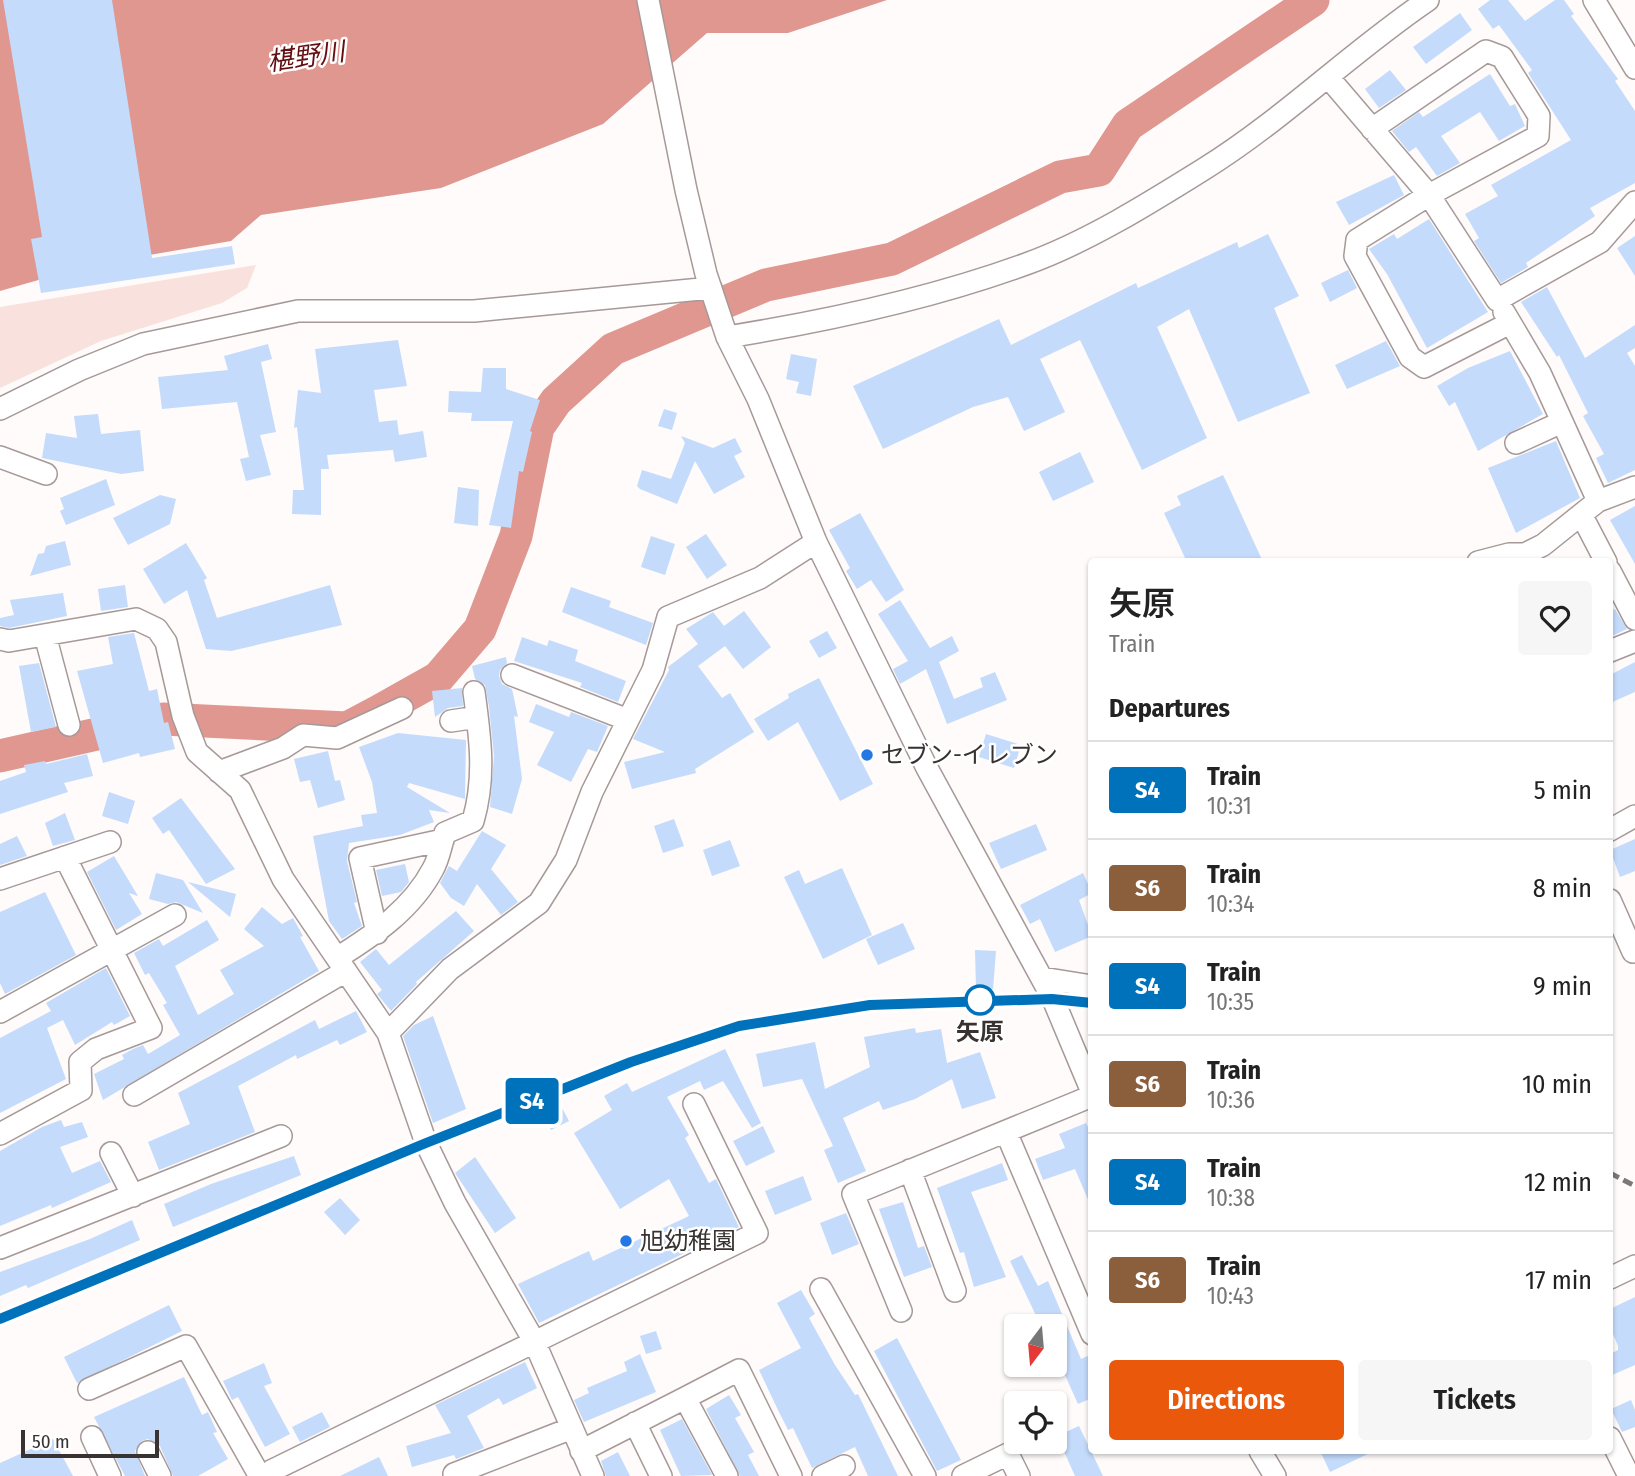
<!DOCTYPE html>
<html lang="en">
<head>
<meta charset="utf-8">
<style>
  :root { --surface:#fff; --page:#f6f6f6; --text:#222; --muted:#767676; --line:#e0e0e0; --accent:#ea580c }
  body { margin:0; font-family:"Fira Sans Condensed","Noto Sans JP",sans-serif; background:var(--page); color:var(--text); height:100vh; display:flex; flex-direction:column; font-size:26px; white-space:nowrap }
  * { box-sizing:border-box; margin:0 }
  p { font-size:23px; color:var(--muted) }
  .icon { flex:none; width:38px; height:38px; fill:none; stroke:currentColor; stroke-width:2; stroke-linecap:round; stroke-linejoin:round }
  .map { position:relative; flex:1; overflow:hidden }
  .sheet { position:absolute; left:1088px; top:558px; width:525px; height:896px; display:flex; flex-direction:column; background:var(--surface); border-radius:7px; box-shadow:0 2px 5px #0004 }
  .sheet>* { flex:none }
  .badge { padding:0 14px; border-radius:5px; font-size:24px; line-height:46px }
  .needle { width:46px; rotate:196deg }
  .buttons { position:absolute; left:1004px; top:1314px; display:grid; gap:14px }
  .buttons a { display:grid; place-items:center; width:63px; height:63px; border-radius:7px; background:var(--surface); box-shadow:0 2px 5px #0004; font-size:35px }
  .scale { position:absolute; left:21px; bottom:18px; width:138px; box-sizing:border-box; padding-left:7px; border:4px solid #383232; border-top:0; font-size:19px; line-height:24px; white-space:nowrap; color:#383232; -webkit-text-stroke:5px #fff; paint-order:stroke }
  .map>.badge { position:absolute; translate:-50% -50%; box-shadow:0 0 0 4px #fff }
  h2 { padding:0 21px; font-size:26px; line-height:63px }
  .round { display:grid; place-items:center; flex:none; width:74px; height:74px; border-radius:7px; background:var(--page) }
  .head { display:flex; align-items:center; justify-content:space-between; height:119px; padding:0 21px }
  h1 { font-size:33px; font-weight:600; line-height:52px }
  .action { display:flex; gap:14px; margin-top:auto; padding:14px 21px }
  .action a { flex:1; height:80px; border-radius:7px; background:var(--accent); color:#fff; font-size:28px; font-weight:600; line-height:80px; text-align:center }
  .action a+a { background:var(--page); color:var(--text) }
  ul { padding:0; list-style:none }
  li { display:flex; align-items:center; gap:21px; height:98px; padding:0 21px; border-top:2px solid var(--line) }
  li div { flex:1 }
  li b { display:block; font-size:26px }
  li em { font-style:normal }
  li .badge { min-width:77px; font-weight:700; text-align:center }
  .map>svg:first-child { display:block }
  .green { fill:#f9e1de }
  .water { fill:#df9790 }
  .lines { fill:none; stroke-linecap:round; stroke-linejoin:round }
  .river { stroke:#df9790; stroke-width:33 }
  .building { fill:#c4dbfc }
  .minor-casing { stroke:#a69998; stroke-width:24 }
  .minor { stroke:#fff; stroke-width:21 }
  .rail { stroke:#7d7878; stroke-width:5; stroke-dasharray:10 5; stroke-linecap:butt }
  .line-casing { stroke:#fff; stroke-width:16 }
  .line { stroke:#0072bc; stroke-width:10 }
  .poi-dot { fill:#2578e3; stroke:#fff; stroke-width:2.5 }
  .stop-dot { fill:#fff; stroke:#0072bc; stroke-width:3.5 }
  .labels { text-anchor:middle; dominant-baseline:central; stroke-width:5; stroke-linejoin:round; paint-order:stroke }
  .poi-label { font-size:24px; fill:#383232; stroke:#fff; text-anchor:start }
  .stop-label { font-size:24px; font-weight:bold; fill:#383232; stroke:#fff }
  .water-label { font-size:26px; font-style:italic; fill:#630e10; stroke:#fff }
</style>
</head>
<body>
<div class="map">
<svg width="1635" height="1476" viewBox="0 0 1635 1476">
  <rect width="100%" height="100%" fill="#fefbfa"/>
  <!-- green -->
  <path class="green" d="M256 265 247 288 222 303 101 341 0 388V307Z"/>
  <!-- water -->
  <path class="water" d="M0 0H887L788 33H707L603 124 441 188 261 215 231 241 91 265 0 291Z"/>
  <g class="lines">
    <!-- river -->
    <path class="river" d="M0 756 163 719 347 728 379 711 438 678 480 629 516 536 538 427 556 401 613 349 766 285 892 259 1060 177 1099 170 1128 125 1313 0"/>
  </g>
  <!-- building -->
  <path class="building" d="M3 0H112L152 258 232 246 235 264 41 293 31 239 42 237Z
    M1490 0H1508L1525 21 1555 0H1564L1574 14 1571 16 1618 79 1615 81 1635 111V183L1590 208 1595 216 1526 263 1528 267 1501 283 1474 241 1479 238 1465 214 1498 196 1491 185 1571 140 1528 73 1532 70 1499 25 1493 29 1478 9Z
    M1460 13 1472 30 1426 64 1413 47Z
    M1390 70 1406 90 1379 108 1365 89Z
    M1490 74 1510 106 1515 104 1525 126 1499 141 1480 112 1441 136 1460 163 1437 176 1416 147 1409 152 1392 131 1419 112 1423 117Z
    M1394 175 1404 195 1349 225 1336 202Z
    M1429 219 1488 312 1427 348 1387 274 1369 249 1394 234 1397 239Z
    M1268 234 1299 296 1274 308 1310 393 1238 422 1189 309 1157 327 1207 438 1142 470 1080 340 1040 359 1065 412 1024 431 1008 397 973 407 883 449 853 386 999 319 1011 345 1136 283 1138 288 1237 242 1239 248Z
    M1635 236V276L1617 248Z
    M1348 270 1357 288 1330 302 1321 283Z
    M1547 287 1585 358 1635 325V348L1627 353 1635 366V470L1608 483 1596 458 1604 454 1583 416 1588 413 1559 355 1557 357 1521 302Z
    M398 340 407 386 374 390 379 422 397 420 399 435 423 431 427 457 395 462 393 450 327 455 329 469H321V515L292 514 293 490H304L297 427 294 428 298 390 321 393 315 349Z
    M1386 341 1400 366 1347 389 1335 365Z
    M268 344 272 359 261 362 276 432 260 435 271 475 246 481 240 459 249 457 237 402 162 409 158 377 228 370 224 356Z
    M1510 351 1543 414 1478 451 1455 402 1449 406 1437 386 1468 368Z
    M791 354 817 359 811 396 796 393 799 382 786 379Z
    M483 368H506V389L540 400 530 431 532 432 523 472 519 471 511 528 489 525 513 421H471L472 413 448 412 449 391 481 392Z
    M664 409 677 413 672 430 658 426Z
    M98 414 101 434 140 430 144 471 121 474 42 458 46 433 77 438 74 416Z
    M681 436 713 448 735 438 742 452 734 456 745 477 714 494 695 461 677 504 640 489 637 486 642 470 671 479 685 443Z
    M1556 441 1580 498 1516 533 1488 468Z
    M1080 452 1094 482 1053 501 1039 472Z
    M1223 475 1227 483 1263 562H1187L1164 513 1181 505 1177 496Z
    M106 479 115 505 66 525 60 511 64 509 60 498Z
    M458 487 479 490 478 526 454 523Z
    M160 495 176 499 170 524 128 545 113 518Z
    M1635 506V564L1610 520Z
    M860 513 904 590 886 602 871 580 857 589 846 571 850 568 829 530Z
    M706 534 727 565 707 579 686 547Z
    M651 536 675 544 665 575 641 567Z
    M65 541 71 565 30 576 38 554 44 553 46 546Z
    M186 543 207 578 204 580 217 618 330 585 342 625 231 651 206 649 187 590 164 604 143 569Z
    M125 585 128 607 101 611 98 589Z
    M571 587 611 601 609 607 653 623 646 645 562 612Z
    M63 593 67 616 9 628 0 626V618L14 615 10 600Z
    M900 600 930 648 952 636 959 651 939 662 954 699 983 687 980 678 995 672 1007 700 947 724 926 669 900 684 893 669 908 661 878 614Z
    M1615 609 1627 629 1610 637V611Z
    M744 611 771 647 743 669 725 646 698 666 722 698 730 693 754 732 695 769 696 773 632 789 624 762 665 752 633 739 669 670 668 667 698 644 686 629 713 612 724 626Z
    M827 631 837 648 819 658 809 641Z
    M134 633 149 691 157 689 164 723 168 722 175 749 140 757 139 753 103 763 77 671 113 664 108 637Z
    M522 637 547 646 549 640 578 650 575 661 626 681 618 702 580 687 582 683 514 661Z
    M506 657 507 663 500 670 499 676 502 684 512 689 518 717 514 716 522 779 512 814 490 807 494 756 489 707 485 685 475 679 472 666Z
    M1635 662V692L1610 703V675Z
    M39 663 56 727 31 732 19 666Z
    M819 678 873 784 840 801 798 722 768 741 754 719 789 698 788 694Z
    M462 688 463 706 448 708 435 717 432 691Z
    M536 704 569 717 571 712 608 726 597 752 588 749 571 782 537 765 554 732 529 722Z
    M398 733 466 740 465 799 409 783 407 787 450 813 429 810 434 822 400 835 349 843 347 861 357 902 354 903 362 926 342 939 329 921 313 836 363 826 361 815 377 813 372 782 359 747Z
    M986 734 1021 745 1014 768 979 757Z
    M328 751 335 781 340 780 345 800 318 808 310 780 300 782 294 759Z
    M87 754 93 776 64 783 68 792 0 814V781L26 772 24 765 45 761 46 764Z
    M109 792 135 801 128 824 102 816Z
    M181 798 235 869 206 884 169 830 163 834 152 818Z
    M65 813 75 840 53 846 45 823Z
    M674 819 684 846 663 853 654 826Z
    M1036 824 1047 850 1001 869 989 843Z
    M482 831 506 845 491 869 518 902 501 915 477 884 464 906 451 898 440 883 449 866 457 871Z
    M17 836 27 856 0 865V844Z
    M1635 839V871L1620 877 1610 850Z
    M730 840 740 866 712 876 703 850Z
    M114 856 138 896 129 893 142 914 116 930 87 872Z
    M405 864 409 882 401 892 382 896 376 870Z
    M842 868 872 935 823 959 784 877 799 870 805 884Z
    M156 873 183 880 203 913 176 902 168 904 149 899Z
    M1083 873 1092 893 1079 900 1092 936 1055 952 1040 919 1030 924 1020 905Z
    M188 882 236 894 230 917Z
    M45 892 76 955 5 994 0 983V912Z
    M262 907 282 924 293 918 303 936 300 937 319 971 103 1100 94 1074 124 1059 122 1055 133 1049 143 1045 148 1054 180 1035 163 1005 167 1003 149 973 145 975 134 953 159 939 163 946 207 920 219 940 175 966 198 1015 234 994 220 970 264 946 244 929Z
    M456 911 474 931 416 982 417 984 391 1011 377 994 382 990 360 962 376 949 389 965Z
    M903 923 915 949 878 965 866 939Z
    M975 950 996 951 993 989 976 988Z
    M106 968 130 1016 114 1025 112 1022 75 1045 63 1020 47 1028 66 1079 0 1113V1038L51 1011 46 1003Z
    M356 1011 367 1032 340 1045 337 1040 297 1059 296 1055 238 1086 255 1132 159 1170 148 1142 190 1124 178 1093 315 1020 319 1029Z
    M433 1016 466 1109 433 1123 403 1036 414 1025Z
    M915 1028 916 1033 941 1029 947 1063 980 1052 996 1098 962 1109 952 1079 915 1099 883 1110 879 1101 843 1118 866 1171 838 1183 824 1150 833 1146 802 1079 763 1087 756 1054 815 1042 825 1089 870 1067 864 1037Z
    M725 1049 761 1123 752 1128 723 1081 704 1090 700 1081 667 1097 689 1135 685 1138 709 1183 716 1179 739 1227 539 1323 518 1284 589 1251 593 1261 689 1216 669 1179 620 1209 574 1133 612 1110 604 1096 627 1083 632 1092Z
    M559 1102 569 1121 551 1130 541 1111Z
    M61 1120 64 1127 82 1122 88 1137 60 1147 72 1173 100 1161 111 1182 52 1208 51 1205 0 1226V1151L42 1127Z
    M1086 1123 1092 1136V1209L1075 1169 1043 1180 1035 1159 1065 1148 1059 1134Z
    M763 1126 775 1152 746 1166 733 1141Z
    M294 1156 301 1175 173 1227 164 1204 211 1184Z
    M475 1157 516 1218 495 1233 455 1173Z
    M1002 1163 1008 1180 971 1192 1006 1277 974 1287 964 1252 960 1253 937 1188Z
    M803 1176 812 1200 775 1215 765 1191Z
    M340 1198 360 1220 345 1235 324 1212Z
    M903 1202 918 1248 924 1246 932 1267 904 1277 879 1209Z
    M846 1213 859 1244 832 1255 820 1223Z
    M132 1220 140 1240 28 1288 26 1285 0 1296V1272L90 1239Z
    M1022 1255 1038 1286 1048 1281 1081 1359 1092 1354V1398L1078 1404 1055 1353V1326H1041L1010 1261Z
    M801 1290 815 1314 809 1318 835 1365 855 1395 858 1394 898 1476H868L855 1447 812 1468 793 1428 788 1430 778 1410 759 1370 801 1348 777 1303Z
    M1635 1297V1365L1610 1376V1354L1618 1350V1346L1610 1327V1309Z
    M169 1305 182 1331 77 1383 64 1357Z
    M656 1331 662 1349 646 1354 640 1336Z
    M897 1338 961 1460 937 1471 874 1351Z
    M640 1354 656 1392 584 1422 574 1400 589 1393 587 1388 627 1371 624 1362Z
    M525 1362 537 1388 503 1405 499 1398 467 1416 484 1448 456 1459 454 1455 412 1467 406 1446 451 1433 435 1405Z
    M264 1363 272 1383 264 1386 290 1434 265 1447 238 1397 232 1400 223 1381Z
    M184 1377 202 1415 208 1412 217 1432 213 1433 228 1459 198 1476H173L160 1446 148 1439 142 1441 135 1451 145 1476H125L94 1417Z
    M729 1395 741 1415 735 1418 754 1452 748 1455 759 1476H740L706 1409Z
    M1631 1400 1635 1410V1427L1622 1432 1611 1409Z
    M322 1412 330 1427 300 1442 292 1427Z
    M682 1419 712 1475 681 1476 660 1430Z
    M1079 1426 1103 1476H1075L1057 1436Z
    M53 1439 73 1476H0V1463Z
    M1320 1451H1374L1330 1472Z
    M618 1452 630 1476H606L601 1461Z
    M379 1457 388 1476H340Z"/>
  <g class="lines">
    <defs>
      <path id="minor" d="M648 0 686 190 706 274 727 337 758 399 816 542 927 768 1053 999 1092 1092
        M1594 0 1635 68
        M1328 77 1429 195 1497 300 1600 242 1635 202
        M1372 129 1486 51 1502 57 1539 116 1538 136 1429 195 1357 240 1355 256 1410 357 1424 367 1510 323
        M1504 312 1540 373 1598 501
        M727 337C827 321 930 299 1026 264 1087 242 1148 204 1204 169 1283 120 1351 52 1428 0
        M0 409 79 370 143 344 298 311H474L711 288
        M1516 443 1562 422
        M0 457 46 474
        M1582 516 1606 562
        M1478 562 1509 554H1525L1543 545 1598 501 1635 487
        M1610 571 1635 619
        M45 635 69 725
        M0 639 9 641 136 619 157 629 166 642 183 716 197 752 240 790 283 879 388 1033 426 1143 455 1203 534 1341 593 1476
        M1610 651 1635 641
        M512 675 628 720
        M451 721 477 717
        M219 772 283 748 303 735 337 738 402 708
        M1610 830 1635 816
        M0 879 110 842
        M1610 900 1633 952
        M377 933 360 858 443 840
        M337 958C374 935 412 909 433 869 439 859 441 844 445 833L473 821C486 777 480 736 474 692
        M1042 978 1092 986
        M0 1012 175 915
        M388 1033 450 969 539 903 566 860 592 792 653 670 668 617 760 578 816 542
        M134 1095 346 971
        M1006 1132 1092 1334
        M0 1134 81 1090 80 1062 96 1049 151 1028 65 857
        M111 1153 133 1196
        M910 1170 955 1291
        M0 1248 281 1136
        M1610 1278 1635 1266
        M821 1289 925 1476
        M901 1311 853 1194 1092 1096
        M89 1389 186 1346 258 1473
        M685 1398 739 1370 791 1476
        M635 1423 661 1476
        M92 1437 110 1476
        M1610 1438 1629 1476
        M581 1451 685 1398 727 1476
        M1260 1451 1275 1476
        M148 1452 160 1476
        M271 1471 757 1233 694 1104
        M454 1474 572 1428
        M823 1476 844 1466
        M963 1476 1008 1454 1019 1476"/>
    </defs>
    <!-- minor casing -->
    <use href="#minor" class="minor-casing"/>
    <!-- minor -->
    <use href="#minor" class="minor"/>
    <!-- rail -->
    <path class="rail" d="M1610 1173 1635 1186
      M0 1319 426 1143 631 1062 739 1026 870 1005 1053 999 1092 1003"/>
  </g>
  <g class="lines">
    <defs>
      <path id="line" d="M0 1319 426 1143 631 1062 739 1026 870 1005 1052 999 1092 1003"/>
    </defs>
    <!-- line casing -->
    <use href="#line" class="line-casing"/>
    <!-- line -->
    <use href="#line" class="line"/>
  </g>
  <!-- markers -->
  <g class="poi-dot">
    <circle cx="867" cy="755" r="7"/>
    <circle cx="626" cy="1241" r="7"/>
  </g>
  <circle class="stop-dot" cx="980" cy="1000" r="14"/>
  <g class="labels">
    <!-- poi labels -->
    <g class="poi-label">
      <text x="881" y="755">セブン-イレブン</text>
      <text x="640" y="1241">旭幼稚園</text>
    </g>
    <!-- stop labels -->
    <g class="stop-label">
      <text x="980" y="1032">矢原</text>
    </g>
    <!-- water labels -->
    <g class="water-label">
      <text transform="translate(306 57) rotate(-8)">椹野川</text>
    </g>
  </g>
</svg>
<div class="buttons">
<a><svg class="needle" viewBox="-14 -14 28 28"><path d="M0-13l5 13h-10z" fill="#e53935"/><path d="M0 13l5-13h-10z" fill="#767676"/></svg></a>
<a><svg class="icon" aria-label="locate" viewBox="0 0 24 24"><circle cx="12" cy="12" r="6"/><path d="M12 2v4M12 18v4M2 12h4M18 12h4"/></svg></a>
</div>
<div class="scale">50 m</div>
<b class="badge" style="left:532px;top:1101px;background:#0072bc;color:#fff">S4</b>
<section class="sheet">
<div class="head"><div><h1>矢原</h1><p>Train</p></div><a class="round"><svg class="icon" aria-label="heart" viewBox="0 0 24 24"><path d="M12 20l-8-8c-3-5 5-10 8-4 3-6 11-1 8 4z"/></svg></a></div>
<h2>Departures</h2>
<ul>
<li><span class="badge" style="background:#0072bc;color:#fff">S4</span><div><b>Train</b><p>10:31</p></div><em>5 min</em></li>
<li><span class="badge" style="background:#8b5e3c;color:#fff">S6</span><div><b>Train</b><p>10:34</p></div><em>8 min</em></li>
<li><span class="badge" style="background:#0072bc;color:#fff">S4</span><div><b>Train</b><p>10:35</p></div><em>9 min</em></li>
<li><span class="badge" style="background:#8b5e3c;color:#fff">S6</span><div><b>Train</b><p>10:36</p></div><em>10 min</em></li>
<li><span class="badge" style="background:#0072bc;color:#fff">S4</span><div><b>Train</b><p>10:38</p></div><em>12 min</em></li>
<li><span class="badge" style="background:#8b5e3c;color:#fff">S6</span><div><b>Train</b><p>10:43</p></div><em>17 min</em></li>
</ul>
<div class="action"><a>Directions</a><a>Tickets</a></div>
</section>
</div>
</body>
</html>
